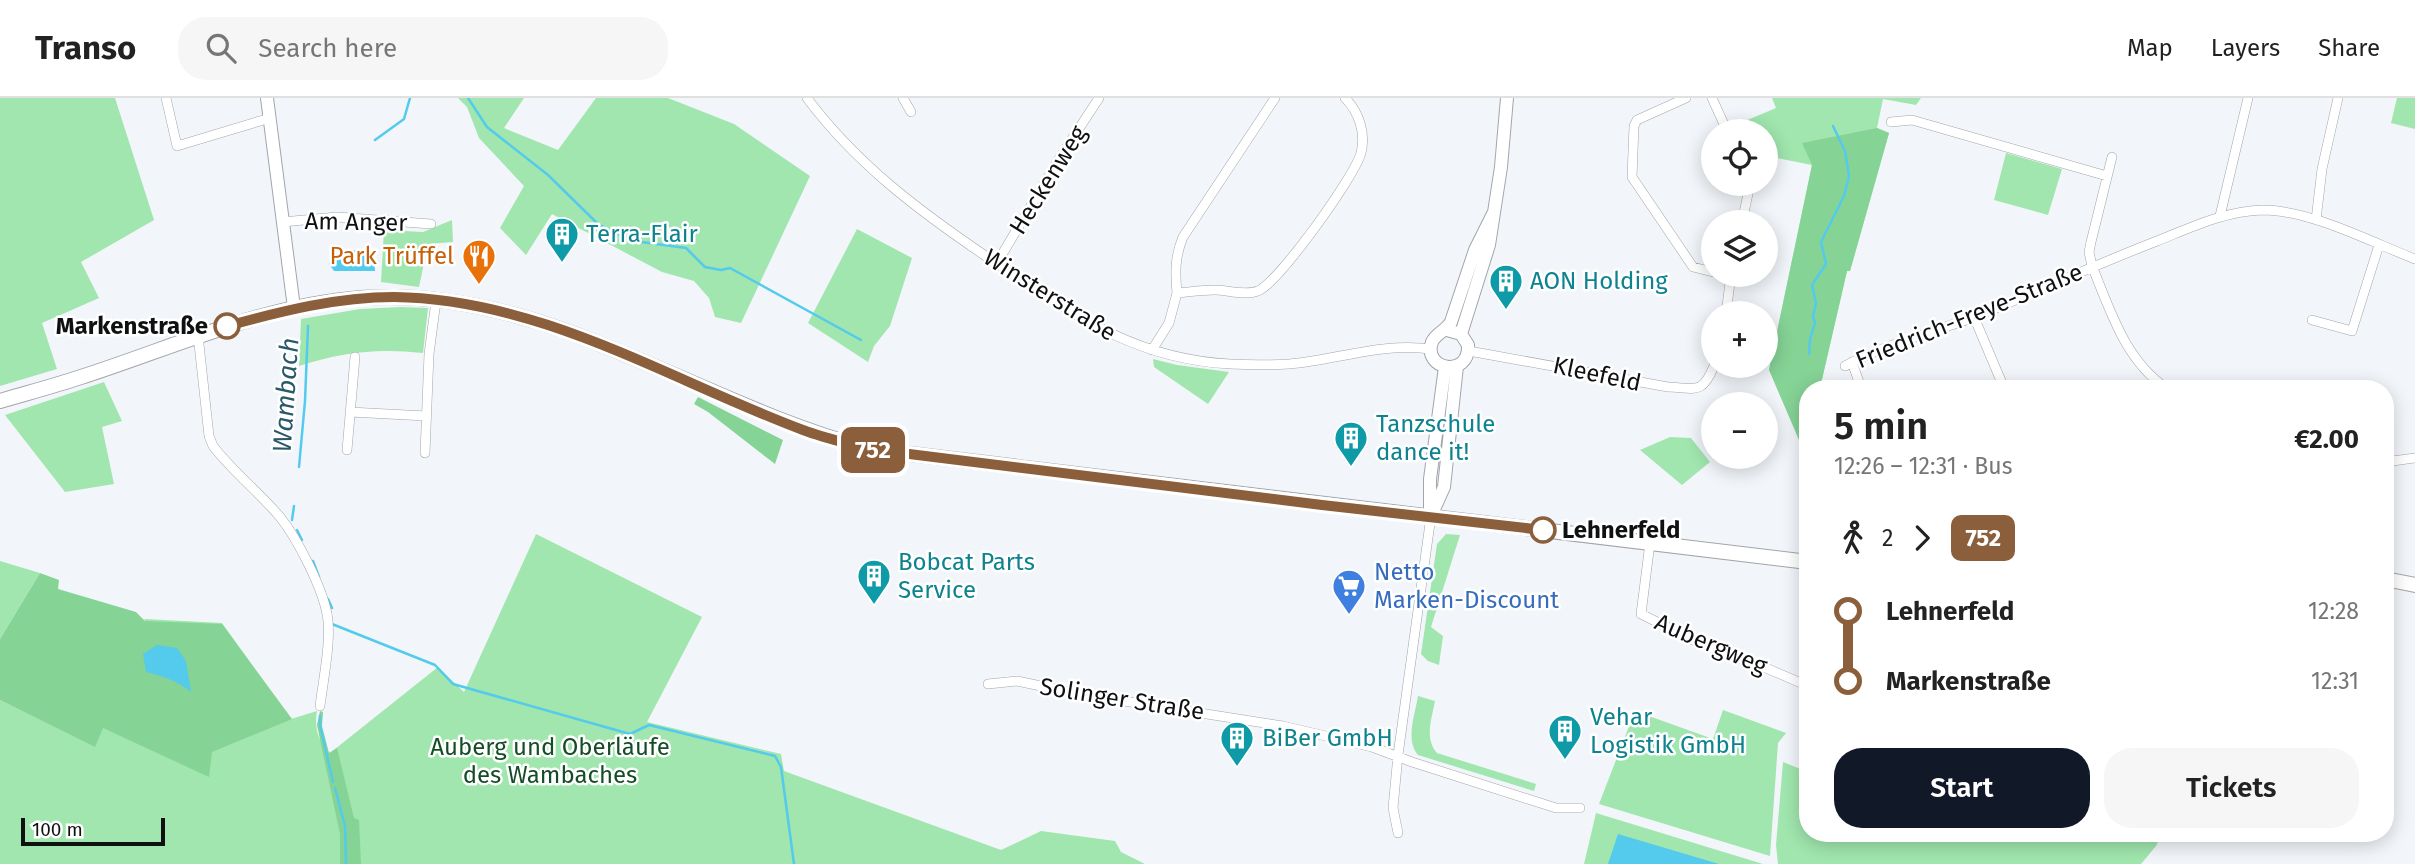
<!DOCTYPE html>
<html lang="en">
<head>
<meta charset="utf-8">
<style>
  :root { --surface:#fff; --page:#f6f6f6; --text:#222; --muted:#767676; --line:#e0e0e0; --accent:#111827 }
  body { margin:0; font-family:"Fira Sans",sans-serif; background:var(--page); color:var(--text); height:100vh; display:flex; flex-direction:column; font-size:26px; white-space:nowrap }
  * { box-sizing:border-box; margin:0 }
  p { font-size:23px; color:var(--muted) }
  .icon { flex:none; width:38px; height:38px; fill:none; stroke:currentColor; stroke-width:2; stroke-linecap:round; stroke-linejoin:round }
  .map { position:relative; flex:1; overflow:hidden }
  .sheet { position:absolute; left:1799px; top:282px; width:595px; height:462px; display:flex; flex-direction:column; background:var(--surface); border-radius:28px; box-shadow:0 4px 18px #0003 }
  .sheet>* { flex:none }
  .badge { padding:0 14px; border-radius:10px; font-size:24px; line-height:46px }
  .tools { position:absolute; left:1701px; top:21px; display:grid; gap:14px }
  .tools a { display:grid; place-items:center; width:77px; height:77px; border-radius:50%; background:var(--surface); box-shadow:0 4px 18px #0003; font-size:35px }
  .scale { position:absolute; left:21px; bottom:18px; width:144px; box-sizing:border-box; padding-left:7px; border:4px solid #0f1011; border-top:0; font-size:19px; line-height:24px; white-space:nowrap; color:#0f1011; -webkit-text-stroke:5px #fff; paint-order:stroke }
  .map>.badge { position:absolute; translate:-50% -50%; box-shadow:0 0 0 4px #fff }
  .legs { display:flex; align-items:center; gap:10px; height:77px; padding:0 35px; font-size:23px }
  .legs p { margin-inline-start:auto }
  .headline { display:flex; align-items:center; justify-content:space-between; height:119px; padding:0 35px }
  h1 { font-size:38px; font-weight:600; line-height:52px }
  .action { display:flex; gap:14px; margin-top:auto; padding:14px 35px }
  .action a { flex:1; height:80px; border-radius:28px; background:var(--accent); color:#fff; font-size:28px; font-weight:600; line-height:80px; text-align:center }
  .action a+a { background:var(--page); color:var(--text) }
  ul { padding:0 35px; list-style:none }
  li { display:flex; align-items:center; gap:24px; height:70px; font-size:26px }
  li i { display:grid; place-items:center; width:10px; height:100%; margin:0 9px; background:currentColor }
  li i::after { content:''; width:18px; height:18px; margin:-9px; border:5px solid; border-radius:50%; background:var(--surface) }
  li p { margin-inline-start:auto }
  li:first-child i { background:linear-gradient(#0000 50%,currentColor 0) }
  li:last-child i { background:linear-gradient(currentColor 50%,#0000 0) }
  header { display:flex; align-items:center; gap:42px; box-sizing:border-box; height:98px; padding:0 35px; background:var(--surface); border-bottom:2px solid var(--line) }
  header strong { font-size:33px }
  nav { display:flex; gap:38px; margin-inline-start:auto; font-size:24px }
  .search { width:490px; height:63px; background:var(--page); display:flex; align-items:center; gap:18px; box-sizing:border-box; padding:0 24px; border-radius:28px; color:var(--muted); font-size:26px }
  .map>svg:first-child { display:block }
  .green { fill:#a0e6ae }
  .forest { fill:#86d396 }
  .water { fill:#54caec }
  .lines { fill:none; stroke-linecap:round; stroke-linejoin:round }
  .stream { stroke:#54caec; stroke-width:2.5 }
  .street-casing { stroke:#a2a5a9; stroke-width:10 }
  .secondary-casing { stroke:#a2a5a9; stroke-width:14 }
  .primary-casing { stroke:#a2a5a9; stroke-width:16 }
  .street { stroke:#fff; stroke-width:9 }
  .secondary { stroke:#fff; stroke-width:12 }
  .primary { stroke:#fff; stroke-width:14 }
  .line-1-casing { stroke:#fff; stroke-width:16 }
  .line-1 { stroke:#8b5e3c; stroke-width:10 }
  .stop-1-dot { fill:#fff; stroke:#8b5e3c; stroke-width:3.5 }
  .labels { text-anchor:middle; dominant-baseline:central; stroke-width:5; stroke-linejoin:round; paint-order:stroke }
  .street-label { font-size:24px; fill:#0f1011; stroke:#fff }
  .culture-label { font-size:24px; fill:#0d838f; stroke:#fff; text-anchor:start }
  .food-label { font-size:24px; fill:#c56008; stroke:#fff; text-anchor:end }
  .stop-label { font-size:24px; font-weight:bold; fill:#0f1011; stroke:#fff; text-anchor:end }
  .shop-label { font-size:24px; fill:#366cbe; stroke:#fff; text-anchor:start }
  .park-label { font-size:24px; fill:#154d26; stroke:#fff }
  .water-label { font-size:26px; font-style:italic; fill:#285968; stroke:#fff }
</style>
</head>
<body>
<header>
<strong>Transo</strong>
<div class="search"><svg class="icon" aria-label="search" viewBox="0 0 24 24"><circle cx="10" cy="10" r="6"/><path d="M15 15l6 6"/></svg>Search here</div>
<nav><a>Map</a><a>Layers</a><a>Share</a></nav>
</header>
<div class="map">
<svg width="2415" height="766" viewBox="0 0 2415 766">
  <rect width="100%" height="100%" fill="#f2f6fa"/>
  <!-- green -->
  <path class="green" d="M0 0H115L154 122 81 164 99 200 42 225 57 271 0 288Z
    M458 0H524L504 30 558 52 596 0H668L734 26 810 78 741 225 715 219 709 200 694 183 662 174 552 116 526 157 500 130 524 88 479 40 467 9Z
    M1772 0H1921L1916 7 1883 1 1877 30 1889 35 1850 173H1847L1820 290H1808L1769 272 1812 67 1766 58V33H1734L1733 28 1776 10Z
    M2397 0H2415V31L2391 25Z
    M2006 55 2062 71 2048 117 1994 102Z
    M452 122 453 144 428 146 419 189 381 184 384 132 423 134Z
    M857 131 912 160 890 228 874 248 868 264 808 225Z
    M401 209 428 210 423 255C378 250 342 254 299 268L301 221 360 211Z
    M1153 261 1177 267 1229 274 1208 306 1154 269Z
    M104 284 122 323 102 329 114 386 65 394 5 317Z
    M1670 339 1691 340 1710 364 1682 387 1640 352Z
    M536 436 702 519 647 624 781 656 784 673 1001 752 1041 733 1115 743 1121 754 1145 766H0V602L94 648 145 521 222 525 291 621 317 613C314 629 318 644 330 655L438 569 464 594Z
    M1446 436 1460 437 1431 529 1443 538 1439 567 1428 563 1421 556 1437 446Z
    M0 463 40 475 0 541Z
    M1418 598 1435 603C1432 620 1424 640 1437 655L1536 686 1534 693 1418 657C1405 642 1415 617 1418 598Z
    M1723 612 1786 635 1778 645 1770 758 1599 706 1635 613 1713 641Z
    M1783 664 1808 674V735H2162L2156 748 2141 766H1778L1776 747Z
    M1596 715 1763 766H1584Z"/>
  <!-- forest -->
  <path class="forest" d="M1877 30 1889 35 1850 173H1847L1820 290H1808V344L1805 356 1769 272 1812 67 1802 45Z
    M698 299 783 342 775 366 708 314 694 306Z
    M40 475 59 482 58 491 136 514 145 523 222 526 292 621 212 654 209 679 103 630 95 649 0 602V541Z
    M320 613 323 614 322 628 329 655 337 650 354 720 359 722 361 766H340V736L317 627Z"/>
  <!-- water -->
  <path class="water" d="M366 151 374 156 375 173H334L329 166 331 161 348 153Z
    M157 547 177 550 186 563 191 594C178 583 163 578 146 574L143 556Z
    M1618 736 1719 766H1608Z"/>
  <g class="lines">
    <!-- stream -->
    <path class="stream" d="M468 0 487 29 548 77 599 127 634 143 686 150 705 169 721 172 730 170 861 242
      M375 42 404 21 410 0
      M1809 256 1810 241 1815 225 1813 219 1816 205 1812 187 1826 166 1821 144 1844 98 1849 78 1845 53 1833 28
      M299 369 305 303 308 228
      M292 422 294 408
      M297 432 302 442
      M313 463 319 479
      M328 501 332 510
      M332 526 435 567 453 586 630 636 649 627 775 658 781 669 794 766
      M320 618V627L333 684
      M335 690 345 728 346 766"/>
    <defs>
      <path id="street" d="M166 0 177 48 270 20
        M807 0C857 67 922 115 990 161 1069 213 1131 261 1230 266 1249 267 1270 267 1289 266 1337 262 1382 244 1431 251
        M903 0 911 14
        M1275 0 1183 139C1175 158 1175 174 1177 195 1189 194 1202 192 1215 192 1228 192 1245 198 1258 193 1279 184 1355 78 1361 55 1366 35 1359 14 1345 0
        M1686 0 1637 22 1634 28 1632 79 1693 169 1713 174
        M1712 0 1727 33
        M1891 24 1912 22 2107 78
        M2112 59 2091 144 2089 154 2092 168C2110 212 2125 262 2166 290
        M2220 118 2248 0
        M2316 122 2322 71 2338 0
        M282 124 337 119 431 126
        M1742 124 1749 91 1748 86
        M997 165 1057 64 1099 0
        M1726 215 1731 177
        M1974 219 2004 290
        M2312 222 2352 233 2379 147
        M198 237 209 338 213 348C233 374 259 394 280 419 297 440 322 489 327 516 332 540 323 583 320 608
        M1152 252 1169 225 1177 195
        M1469 253 1668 289C1696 290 1702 297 1714 268
        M1852 264 1861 290
        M1845 268C1885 246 1932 235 1974 219 2036 194 2095 167 2157 143 2192 129 2225 113 2263 112 2310 112 2371 144 2415 161
        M350 314 426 318
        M347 352 355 259
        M425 355 429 256 436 203
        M2385 364 2415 360
        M1650 445 1641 516 1697 544 1766 570 1808 588
        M988 586 1017 583 1079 596 1283 628 1372 649 1412 664 1556 710H1580
        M1398 735 1393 710 1398 657 1431 418"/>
      <path id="secondary" d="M267 0 294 210
        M1447 232 1461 236 1468 247C1470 281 1422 272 1432 244 1436 235 1446 233 1451 224L1475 152 1493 116
        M1461 236 1489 147 1501 69 1507 0
        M1430 414V381L1445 269
        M1431 418 1444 389 1457 268"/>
      <path id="primary" d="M0 303C27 295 54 288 81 279 174 249 262 208 361 200 428 195 500 210 563 232 667 269 763 323 869 351L1808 464
        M2385 481 2415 487"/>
    </defs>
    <!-- street casing -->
    <use href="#street" class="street-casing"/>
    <!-- secondary casing -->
    <use href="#secondary" class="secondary-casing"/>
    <!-- primary casing -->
    <use href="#primary" class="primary-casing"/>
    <!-- street -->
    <use href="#street" class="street"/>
    <!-- secondary -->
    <use href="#secondary" class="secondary"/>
    <!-- primary -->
    <use href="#primary" class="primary"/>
  </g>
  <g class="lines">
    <defs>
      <path id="line-1" d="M227 228C282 213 337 199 394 199 542 201 669 282 803 332 824 340 847 345 869 351L1322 407 1543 432"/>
    </defs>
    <!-- line-1 casing -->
    <use href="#line-1" class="line-1-casing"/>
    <!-- line-1 -->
    <use href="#line-1" class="line-1"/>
  </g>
  <!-- icons -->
  <defs>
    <symbol id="building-pin" viewBox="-11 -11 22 30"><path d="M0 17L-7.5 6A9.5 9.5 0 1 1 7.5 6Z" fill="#0f9aa8" stroke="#fff"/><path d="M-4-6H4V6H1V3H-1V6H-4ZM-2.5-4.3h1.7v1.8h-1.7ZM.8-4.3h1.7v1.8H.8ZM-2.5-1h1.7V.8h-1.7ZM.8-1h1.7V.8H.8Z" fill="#fff"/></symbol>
    <symbol id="restaurant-pin" viewBox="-11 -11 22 30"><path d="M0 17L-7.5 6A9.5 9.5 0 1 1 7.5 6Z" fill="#e8710a" stroke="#fff"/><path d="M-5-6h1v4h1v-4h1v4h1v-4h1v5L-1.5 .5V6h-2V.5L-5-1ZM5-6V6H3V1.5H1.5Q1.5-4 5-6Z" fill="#fff"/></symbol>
    <symbol id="supermarket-pin" viewBox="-11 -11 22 30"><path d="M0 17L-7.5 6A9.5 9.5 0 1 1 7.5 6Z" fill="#3f7fe0" stroke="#fff"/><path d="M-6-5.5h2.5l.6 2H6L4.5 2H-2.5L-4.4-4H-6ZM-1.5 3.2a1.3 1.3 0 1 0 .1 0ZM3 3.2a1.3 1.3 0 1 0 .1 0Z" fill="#fff"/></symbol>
  </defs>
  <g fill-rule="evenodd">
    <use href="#building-pin" x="543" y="117" width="38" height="52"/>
    <use href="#restaurant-pin" x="460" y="139" width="38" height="52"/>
    <use href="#building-pin" x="1487" y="164" width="38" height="52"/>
    <use href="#building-pin" x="1332" y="321" width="38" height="52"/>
    <use href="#building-pin" x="855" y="459" width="38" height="52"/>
    <use href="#supermarket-pin" x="1330" y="469" width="38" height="52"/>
    <use href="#building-pin" x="1546" y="614" width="38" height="52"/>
    <use href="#building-pin" x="1218" y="621" width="38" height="52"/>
  </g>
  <!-- markers -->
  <g class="stop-1-dot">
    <circle cx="227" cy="228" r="12"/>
    <circle cx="1543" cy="432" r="12"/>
  </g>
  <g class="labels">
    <!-- street labels -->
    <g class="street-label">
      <text transform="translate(1048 82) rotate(-58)">Heckenweg</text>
      <text transform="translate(356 124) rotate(1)">Am Anger</text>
      <text transform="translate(1050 197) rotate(32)">Winsterstraße</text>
      <text transform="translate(1969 218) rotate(-22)">Friedrich-Freye-Straße</text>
      <text transform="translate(1597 276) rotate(12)">Kleefeld</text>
      <text transform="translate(1711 546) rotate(23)">Aubergweg</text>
      <text transform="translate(1122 601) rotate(9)">Solinger Straße</text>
    </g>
    <!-- culture labels -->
    <g class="culture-label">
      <text x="586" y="136">Terra-Flair</text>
      <text x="1530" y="183">AON Holding</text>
      <text x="1376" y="326">Tanzschule<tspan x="1376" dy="28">dance it!</tspan></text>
      <text x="898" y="464">Bobcat Parts<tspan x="898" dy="28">Service</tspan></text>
      <text x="1590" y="619">Vehar<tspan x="1590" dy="28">Logistik GmbH</tspan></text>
      <text x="1262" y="640">BiBer GmbH</text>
    </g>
    <!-- food labels -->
    <g class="food-label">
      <text x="454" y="158">Park Trüffel</text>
    </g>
    <!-- stop labels -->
    <g class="stop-label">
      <text x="208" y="228">Markenstraße</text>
      <text x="1562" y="432" text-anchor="start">Lehnerfeld</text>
    </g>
    <!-- shop labels -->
    <g class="shop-label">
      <text x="1374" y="474">Netto<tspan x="1374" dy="28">Marken-Discount</tspan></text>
    </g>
    <!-- park labels -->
    <g class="park-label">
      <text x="550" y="649">Auberg und Oberläufe<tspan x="550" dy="28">des Wambaches</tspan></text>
    </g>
    <!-- water labels -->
    <g class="water-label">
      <text transform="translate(286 297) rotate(-86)">Wambach</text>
    </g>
  </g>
</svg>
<div class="tools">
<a><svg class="icon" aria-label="locate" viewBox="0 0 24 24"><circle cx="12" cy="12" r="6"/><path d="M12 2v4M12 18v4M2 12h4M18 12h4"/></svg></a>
<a><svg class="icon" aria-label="layers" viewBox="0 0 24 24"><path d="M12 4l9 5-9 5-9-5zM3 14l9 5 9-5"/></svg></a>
<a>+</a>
<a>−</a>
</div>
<div class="scale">100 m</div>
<b class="badge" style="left:873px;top:352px;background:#8b5e3c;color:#fff">752</b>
<section class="sheet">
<div class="headline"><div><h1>5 min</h1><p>12:26 – 12:31 · Bus</p></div><b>€2.00</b></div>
<div class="legs"><svg class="icon" aria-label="walk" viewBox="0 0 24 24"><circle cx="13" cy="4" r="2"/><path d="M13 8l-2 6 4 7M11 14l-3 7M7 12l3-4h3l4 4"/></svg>2<svg class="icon" aria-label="forward" viewBox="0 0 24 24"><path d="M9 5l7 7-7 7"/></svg><b class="badge" style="background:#8b5e3c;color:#fff">752</b></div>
<ul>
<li><i style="color:#8b5e3c"></i><b>Lehnerfeld</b><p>12:28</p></li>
<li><i style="color:#8b5e3c"></i><b>Markenstraße</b><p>12:31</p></li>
</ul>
<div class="action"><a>Start</a><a>Tickets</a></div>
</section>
</div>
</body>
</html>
